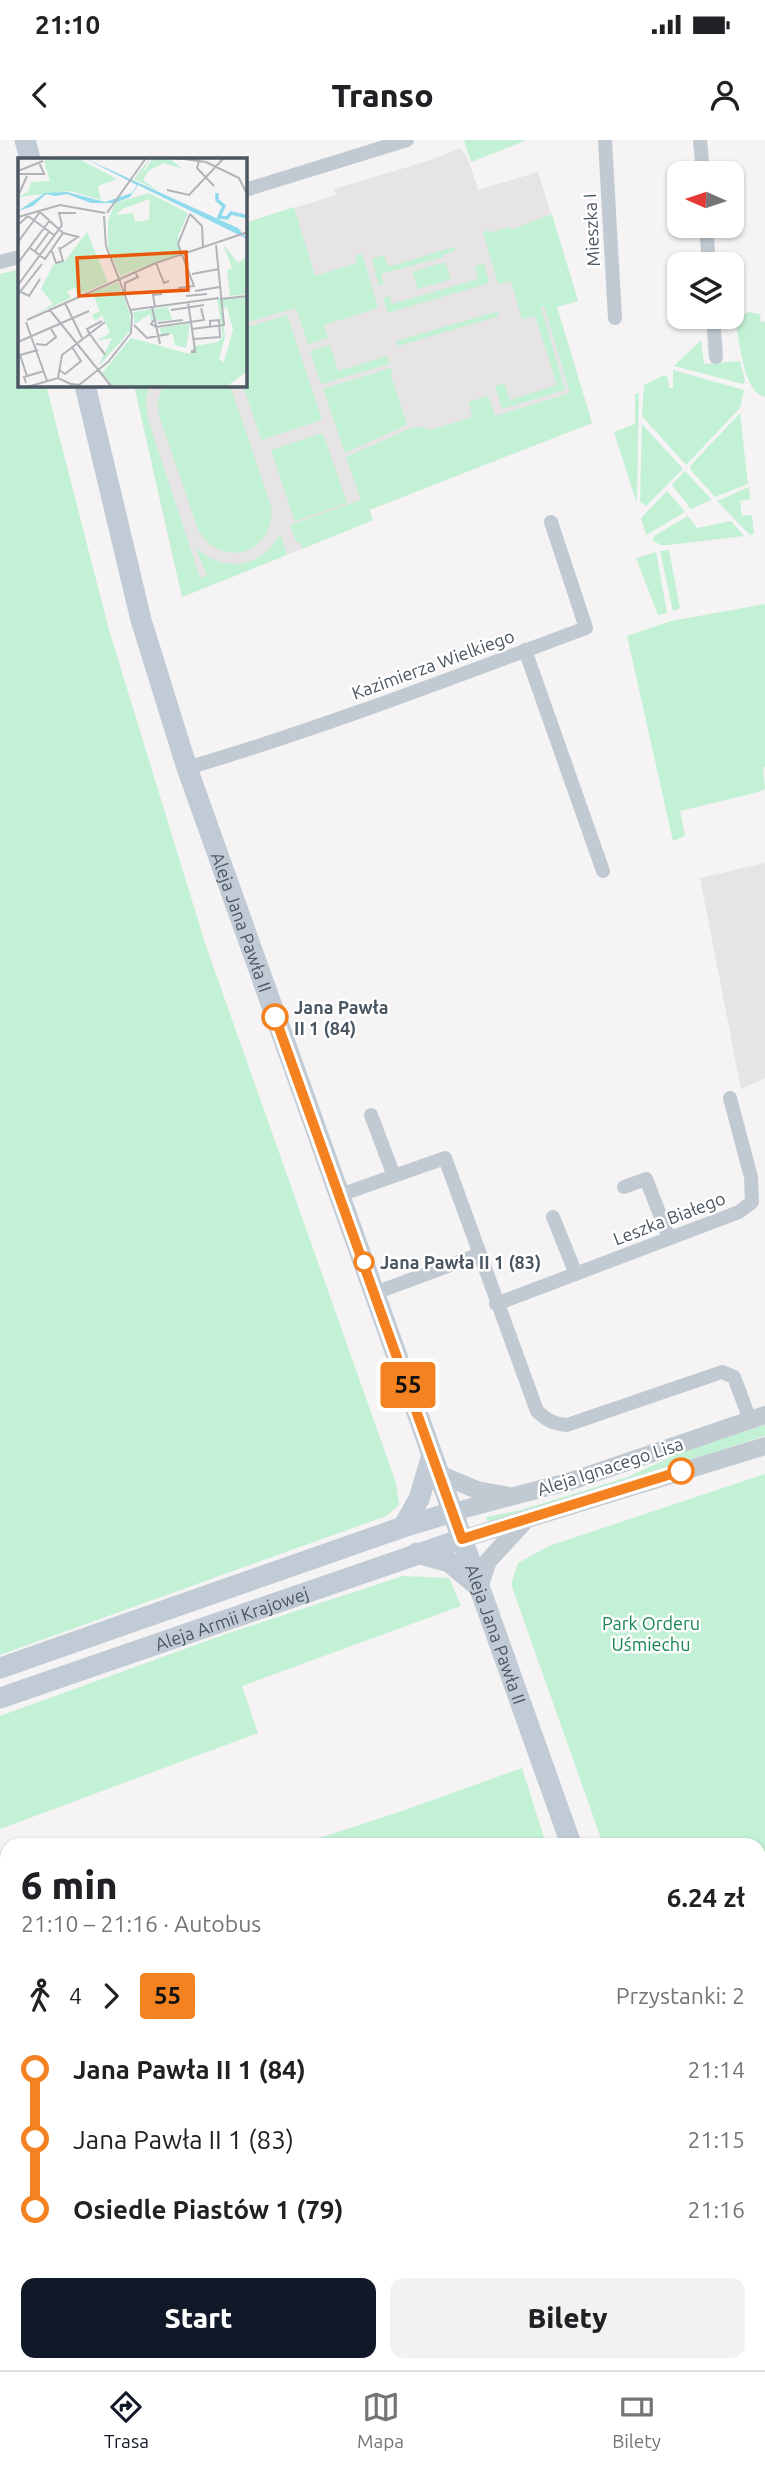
<!DOCTYPE html>
<html lang="pl">
<head>
<meta charset="utf-8">
<style>
  :root { --surface:#fff; --page:#f2f2f2; --text:#202124; --muted:#757577; --line:#e0e0e0; --accent:#111827 }
  body { margin:0; font-family:Ubuntu,sans-serif; background:var(--page); color:var(--text); height:100vh; display:flex; flex-direction:column; font-size:26px; white-space:nowrap }
  * { box-sizing:border-box; margin:0 }
  p { font-size:23px; color:var(--muted) }
  .icon { flex:none; width:38px; height:38px; fill:none; stroke:currentColor; stroke-width:2; stroke-linecap:round; stroke-linejoin:round }
  .map { position:relative; flex:1; overflow:hidden }
  .panel { position:absolute; left:0px; top:1698px; width:766px; height:534px; display:flex; flex-direction:column; background:var(--surface); border-radius:21px 21px 0 0; box-shadow:0 2px 5px #0004 }
  .panel>* { flex:none }
  .badge { padding:0 14px; border-radius:5px; font-size:24px; line-height:46px }
  .needle { width:46px; rotate:273deg }
  .buttons { position:absolute; left:667px; top:21px; display:grid; gap:14px }
  .buttons a { display:grid; place-items:center; width:77px; height:77px; border-radius:14px; background:var(--surface); box-shadow:0 2px 5px #0004; font-size:35px }
  .map>.badge { position:absolute; translate:-50% -50%; box-shadow:0 0 0 4px #fff }
  .legs { display:flex; align-items:center; gap:10px; height:77px; padding:0 21px; font-size:23px }
  .legs p { margin-inline-start:auto }
  .headline { display:flex; align-items:center; justify-content:space-between; height:119px; padding:0 21px }
  h1 { font-size:38px; font-weight:800; line-height:52px }
  .button { display:flex; gap:14px; margin-top:auto; padding:14px 21px }
  .button a { flex:1; height:80px; border-radius:14px; background:var(--accent); color:#fff; font-size:28px; font-weight:800; line-height:80px; text-align:center }
  .button a+a { background:var(--page); color:var(--text) }
  ul { padding:0 21px; list-style:none }
  li { display:flex; align-items:center; gap:24px; height:70px; font-size:26px }
  li i { display:grid; place-items:center; width:10px; height:100%; margin:0 9px; background:currentColor }
  li i::after { content:''; width:18px; height:18px; margin:-9px; border:5px solid; border-radius:50%; background:var(--surface) }
  li p { margin-inline-start:auto }
  li:first-child i { background:linear-gradient(#0000 50%,currentColor 0) }
  li:last-child i { background:linear-gradient(currentColor 50%,#0000 0) }
  .status { display:flex; justify-content:space-between; align-items:center; height:49px; padding:0 35px; background:var(--surface); direction:ltr }
  .status svg { height:19px; fill:currentColor }
  header { display:flex; justify-content:space-between; align-items:center; height:91px; padding:0 21px; background:var(--surface); font-size:32px; font-weight:800 }
  .tab-bar { display:flex; justify-content:space-around; align-items:center; height:98px; border-top:2px solid var(--line); background:var(--surface); font-size:19px; color:var(--muted) }
  .tab-bar a { display:grid; justify-items:center; gap:4px }
  .tab-bar .active { color:var(--accent) }
  .map>svg:first-child { display:block }
  .education { fill:#e6e4e5 }
  .green { fill:#c3f1d5 }
  .lines { fill:none; stroke-linecap:round; stroke-linejoin:round }
  .minor { stroke:#c1cad2; stroke-width:14 }
  .tertiary { stroke:#c1cad2; stroke-width:18 }
  .secondary { stroke:#c1cbd6; stroke-width:21 }
  .line-1-casing { stroke:#fff; stroke-width:16 }
  .line-1 { stroke:#f58220; stroke-width:10 }
  .stop-1-dot { fill:#fff; stroke:#f58220; stroke-width:3.5 }
  .labels { text-anchor:middle; dominant-baseline:central; stroke-width:5; stroke-linejoin:round; paint-order:stroke }
  .street-label { font-size:18px; fill:#4a5661; stroke:#fff }
  .stop-label { font-size:18px; font-weight:bold; fill:#4a5661; stroke:#fff; text-anchor:start }
  .park-label { font-size:18px; fill:#17864f; stroke:#fff }
  .inset-river { fill:none; stroke:#90daee; stroke-width:3.5 }
  .inset-road { fill:none; stroke:#b1b4b9; stroke-width:2 }
  .view { fill:#e8590c; fill-opacity:0.15; stroke:#e8590c; stroke-width:3.5 }
  .inset-edge { fill:none; stroke:#4a5661; stroke-width:3.5 }
</style>
</head>
<body>
<div class="status"><b>21:10</b><svg viewBox="0 0 49 12"><path d="M0 12V9h3v3zM5 12V6h3v6zM10 12V3h3v9zM15 12V0h3v12zM26 1h20v11H26zM47 4h2v5h-2z"/></svg></div>
<header><svg class="icon" aria-label="back" viewBox="0 0 24 24"><path d="M15 5l-7 7 7 7"/></svg>Transo<svg class="icon" aria-label="person" viewBox="0 0 24 24"><circle cx="12" cy="8" r="4"/><path d="M4 21q1-7 8-7t8 7"/></svg></header>
<div class="map">
<svg width="765" height="2230" viewBox="0 0 765 2230">
  <rect width="100%" height="100%" fill="#f5f3f3"/>
  <!-- education -->
  <path class="education" d="M461 8 468 19 478 50 538 32 578 161 557 167 592 283 369 370 373 380 182 457 134 245H245V83L336 55 334 49 431 20Z
    M765 723V938L741 949 700 738Z"/>
  <!-- green -->
  <path class="green" d="M464 0H527L471 22Z
    M294 67 315 136 357 123 355 116 362 113 378 168 324 185 328 198 308 204 296 168 245 183V83Z
    M552 74 578 161 557 167 592 283 369 370 373 380 302 409 300 402H296L290 385 361 360 346 317 409 289 419 287 431 290 472 277 469 262 488 256 495 276 570 253 544 166 541 167 565 250 502 269 495 246 504 243 510 260 557 245 535 176 522 179 511 141 498 144 483 92 489 90 490 93 510 87 511 90Z
    M454 107 455 111 443 115 444 117 381 134 384 144 379 146 372 119 384 115 388 127Z
    M445 122 451 139 418 149 412 132Z
    M484 123 489 143 388 173 383 158 390 156 392 164 478 139 475 126Z
    M17 130 19 139V245H46L109 490 206 806 396 1343 399 1365 386 1376 0 1515V134Z
    M498 171 499 176 398 206 396 201Z
    M748 172 760 174 761 182H765V257C744 253 740 204 736 185L742 176Z
    M287 175 322 280 261 300 243 245H245V188Z
    M701 200 704 224 740 221 745 241 743 244 674 226Z
    M330 205 338 231 387 216 390 224 321 244 310 211Z
    M391 228 393 232 390 233 407 285 345 313 323 249Z
    M673 230 744 250 740 268 686 325 642 276 644 245 664 235 668 237 669 248H673Z
    M134 245H150L146 258 148 279 200 438 207 435 195 407C222 434 264 428 280 393L287 415 182 457Z
    M163 245H229L232 251 271 366C276 413 222 431 198 390L159 275 158 260Z
    M639 253 637 361H636L614 292 635 284V254Z
    M740 273 748 344 715 357 691 330 690 326Z
    M642 284 683 329 646 366 640 362Z
    M323 293 347 363 295 381 271 310Z
    M685 331 711 359V360L691 369 672 345Z
    M749 347 750 359 740 361 742 376 752 375 754 394 750 395 717 361Z
    M667 351 685 372 646 395 641 378Z
    M688 376 697 388 731 381 744 396 669 405H661L653 401 654 396Z
    M669 410 680 468 673 471 660 411Z
    M656 412 667 473 658 475 636 418Z
    M765 464V627L763 628 765 649 759 652 680 671 685 696 673 701 627 496 671 481Z
    M765 1285V1296L499 1380 487 1381 486 1377 521 1370 628 1337 686 1310Z
    M765 1334V1929L760 1931V1704H603L511 1444 518 1423 549 1406Z
    M403 1436 449 1438 461 1466 242 1546 258 1593 0 1689V1576L226 1494Z
    M522 1628 546 1704H301L399 1672Z
    M7 1807V2224H565L567 2230H0V1810Z
    M583 2224H683L685 2230H585Z"/>
  <g class="lines">
    <!-- minor -->
    <path class="minor" d="M605 0 615 178
      M700 0 703 33
      M245 50 407 0
      M706 86 709 124
      M0 122 19 117
      M713 177 716 217
      M525 510 603 731
      M187 628C323 588 454 537 586 488L551 382
      M371 975 394 1036
      M624 1047 646 1039 669 1098
      M340 1055 445 1018 537 1271C546 1280 554 1284 567 1285L722 1232 734 1237 750 1280
      M553 1077 576 1134
      M375 1153 480 1114
      M496 1164 739 1072 752 1062 751 1037 730 958
      M760 1946 765 1944"/>
    <!-- tertiary -->
    <path class="tertiary" d="M439 1334 477 1350 509 1356
      M453 1372 571 1341 765 1275
      M462 1399 765 1306
      M479 1447 488 1421 524 1382"/>
    <!-- secondary -->
    <g class="secondary">
      <path d="M25 0 30 19"/>
      <path id="s1" d="M85 245 141 480 187 628 571 1704"/>
      <path d="M403 1387 419 1359 432 1315"/>
      <path d="M417 1413 449 1422 478 1446"/>
      <path d="M0 1528 403 1387 453 1372"/>
      <path id="s2" d="M0 1558 462 1399"/>
      <path d="M760 2222 762 2230"/>
    </g>
  </g>
  <g class="lines">
    <defs>
      <path id="line-1" d="M275 877 462 1399 681 1331"/>
    </defs>
    <!-- line-1 casing -->
    <use href="#line-1" class="line-1-casing"/>
    <!-- line-1 -->
    <use href="#line-1" class="line-1"/>
  </g>
  <!-- markers -->
  <g class="stop-1-dot">
    <circle cx="275" cy="877" r="12"/>
    <circle cx="364" cy="1122" r="9"/>
    <circle cx="681" cy="1331" r="12"/>
  </g>
  <g class="labels">
    <!-- street labels -->
    <g class="street-label">
      <text transform="translate(591 90) rotate(-93)">Mieszka I</text>
      <text transform="translate(433 524) rotate(-20)">Kazimierza Wielkiego</text>
      <text stroke="none"><textPath href="#s1" startOffset="560">Aleja Jana Pawła II</textPath></text>
      <text transform="translate(669 1078) rotate(-21)">Leszka Białego</text>
      <text transform="translate(610 1326) rotate(-18)">Aleja Ignacego Lisa</text>
      <text stroke="none"><textPath href="#s2" startOffset="245">Aleja Armii Krajowej</textPath></text>
      <text stroke="none"><textPath href="#s1" startOffset="1316">Aleja Jana Pawła II</textPath></text>
    </g>
    <!-- stop labels -->
    <g class="stop-label">
      <text x="294" y="867">Jana Pawła<tspan x="294" dy="21">II 1 (84)</tspan></text>
      <text x="380" y="1122">Jana Pawła II 1 (83)</text>
    </g>
    <!-- park labels -->
    <g class="park-label">
      <text x="651" y="1483">Park Orderu<tspan x="651" dy="21">Uśmiechu</tspan></text>
    </g>
  </g>
  <!-- overview -->
  <g transform="translate(18 18)">
    <rect width="229" height="229" fill="#f5f3f3"/>
    <path d="M39 0H59L99 21 80 28 83 42 52 33 0 39 10 34 13 24 32 23 26 3ZM132 0 122 20 135 0H151L165 11 146 5 130 13 125 22 140 33 116 21ZM131 35 170 55 160 78 162 96 102 118 90 89V63L97 45ZM132 41 131 62 117 64 115 55 98 57 104 51ZM69 74 90 124 67 134 59 135 57 130 49 133 53 140 13 158 35 146 23 131 35 107 47 103ZM205 86 220 105 229 98V136L212 138 209 112 214 110ZM100 124 112 156V173L80 209 94 180 79 183 92 175 84 157 77 163 74 157 82 153 74 134ZM229 138V213L208 229H96L84 215 113 180 172 196 177 188 199 184 205 178 199 141ZM209 149 215 172 206 204 201 201 207 179 204 150ZM150 149 154 162 133 163 132 156 117 166 115 154ZM172 165 168 190 157 187 155 176 143 177 142 170Z" fill="#c3f1d5" fill-rule="evenodd"/>
    <path d="M66 0 220 70 229 81 120 27 112 39 97 45H73L49 36 37 38 28 36 15 48 0 53 27 35 49 34 87 44 114 35 119 27Z" fill="#90daee"/>
    <path class="inset-river" d="M199 35V42L206 48 201 59 209 60 213 55 230 59"/>
    <path class="inset-road" d="M159 0 188 4 221 20 230 38M181 3 179 10 196 28M0 13 25 3M0 16H26L21 4M149 32 171 37 206 0M0 38 9 18M89 55 128 0M172 56 184 68 185 90M86 58 88 88 101 121M0 59 42 47 87 55M0 67 10 58 36 77M44 67 41 55H58M0 84 22 54 45 75M12 90 27 101 45 75M42 91 60 79 45 75M17 93 31 74M34 93 38 105 45 103 41 89M0 105 32 62M138 105 146 125 151 123M174 116 201 111M0 127 44 67M160 130 176 128 160 86 172 56M1 133 11 138 22 121M177 133 202 129M2 134 24 106M107 135V125L120 119 117 114M168 138 189 136M202 141 230 138M170 144 177 192 173 194H177V192M47 145 64 180M134 149 142 186M137 149 135 137 144 136M31 151 94 229M112 152 201 140M153 152 186 147M9 162 138 105 230 74M136 162 133 166 138 169 186 162 183 150M8 164 29 223M140 165 165 162M116 167 129 180 151 176M174 171 206 167 198 87M71 175 87 197 84 192M71 175 69 171 84 163M176 181 202 179 201 162 192 163V169M0 184 71 153M18 186 28 187 38 179 33 171M41 212 47 216 63 203 54 189M9 218 2 197 20 192M40 220 44 197 87 164M8 225 6 219 26 213M54 226 61 227 90 204 113 175 114 157 101 121M9 229 40 220 55 227"/>
    <path class="view" d="M168 94 170 132 61 138 59 100Z"/>
    <rect width="229" height="229" class="inset-edge"/>
  </g>
</svg>
<div class="buttons">
<a><svg class="needle" viewBox="-14 -14 28 28"><path d="M0-13l5 13h-10z" fill="#e53935"/><path d="M0 13l5-13h-10z" fill="#757577"/></svg></a>
<a><svg class="icon" aria-label="layers" viewBox="0 0 24 24"><path d="M12 4l9 5-9 5-9-5zM3 14l9 5 9-5"/></svg></a>
</div>
<b class="badge" style="left:408px;top:1245px;background:#f58220;color:#111">55</b>
<section class="panel">
<div class="headline"><div><h1>6 min</h1><p>21:10 – 21:16 · Autobus</p></div><b>6.24 zł</b></div>
<div class="legs"><svg class="icon" aria-label="walk" viewBox="0 0 24 24"><circle cx="13" cy="4" r="2"/><path d="M13 8l-2 6 4 7M11 14l-3 7M7 12l3-4h3l4 4"/></svg>4<svg class="icon" aria-label="forward" viewBox="0 0 24 24"><path d="M9 5l7 7-7 7"/></svg><b class="badge" style="background:#f58220;color:#111">55</b><p>Przystanki: 2</p></div>
<ul>
<li><i style="color:#f58220"></i><b>Jana Pawła II 1 (84)</b><p>21:14</p></li>
<li><i style="color:#f58220"></i><span>Jana Pawła II 1 (83)</span><p>21:15</p></li>
<li><i style="color:#f58220"></i><b>Osiedle Piastów 1 (79)</b><p>21:16</p></li>
</ul>
<div class="button"><a>Start</a><a>Bilety</a></div>
</section>
</div>
<nav class="tab-bar">
<a class="active"><svg class="icon" aria-label="directions" viewBox="0 0 24 24"><path d="M12 3l9 9-9 9-9-9zM9 14v-3h6M13 9l2 2-2 2"/></svg>Trasa</a>
<a><svg class="icon" aria-label="map" viewBox="0 0 24 24"><path d="M3 6l6-2 6 2 6-2v14l-6 2-6-2-6 2zM9 4v14M15 6v14"/></svg>Mapa</a>
<a><svg class="icon" aria-label="tickets" viewBox="0 0 24 24"><path d="M3 7h18v10H3zM15 7v10"/></svg>Bilety</a>
</nav>
</body>
</html>
